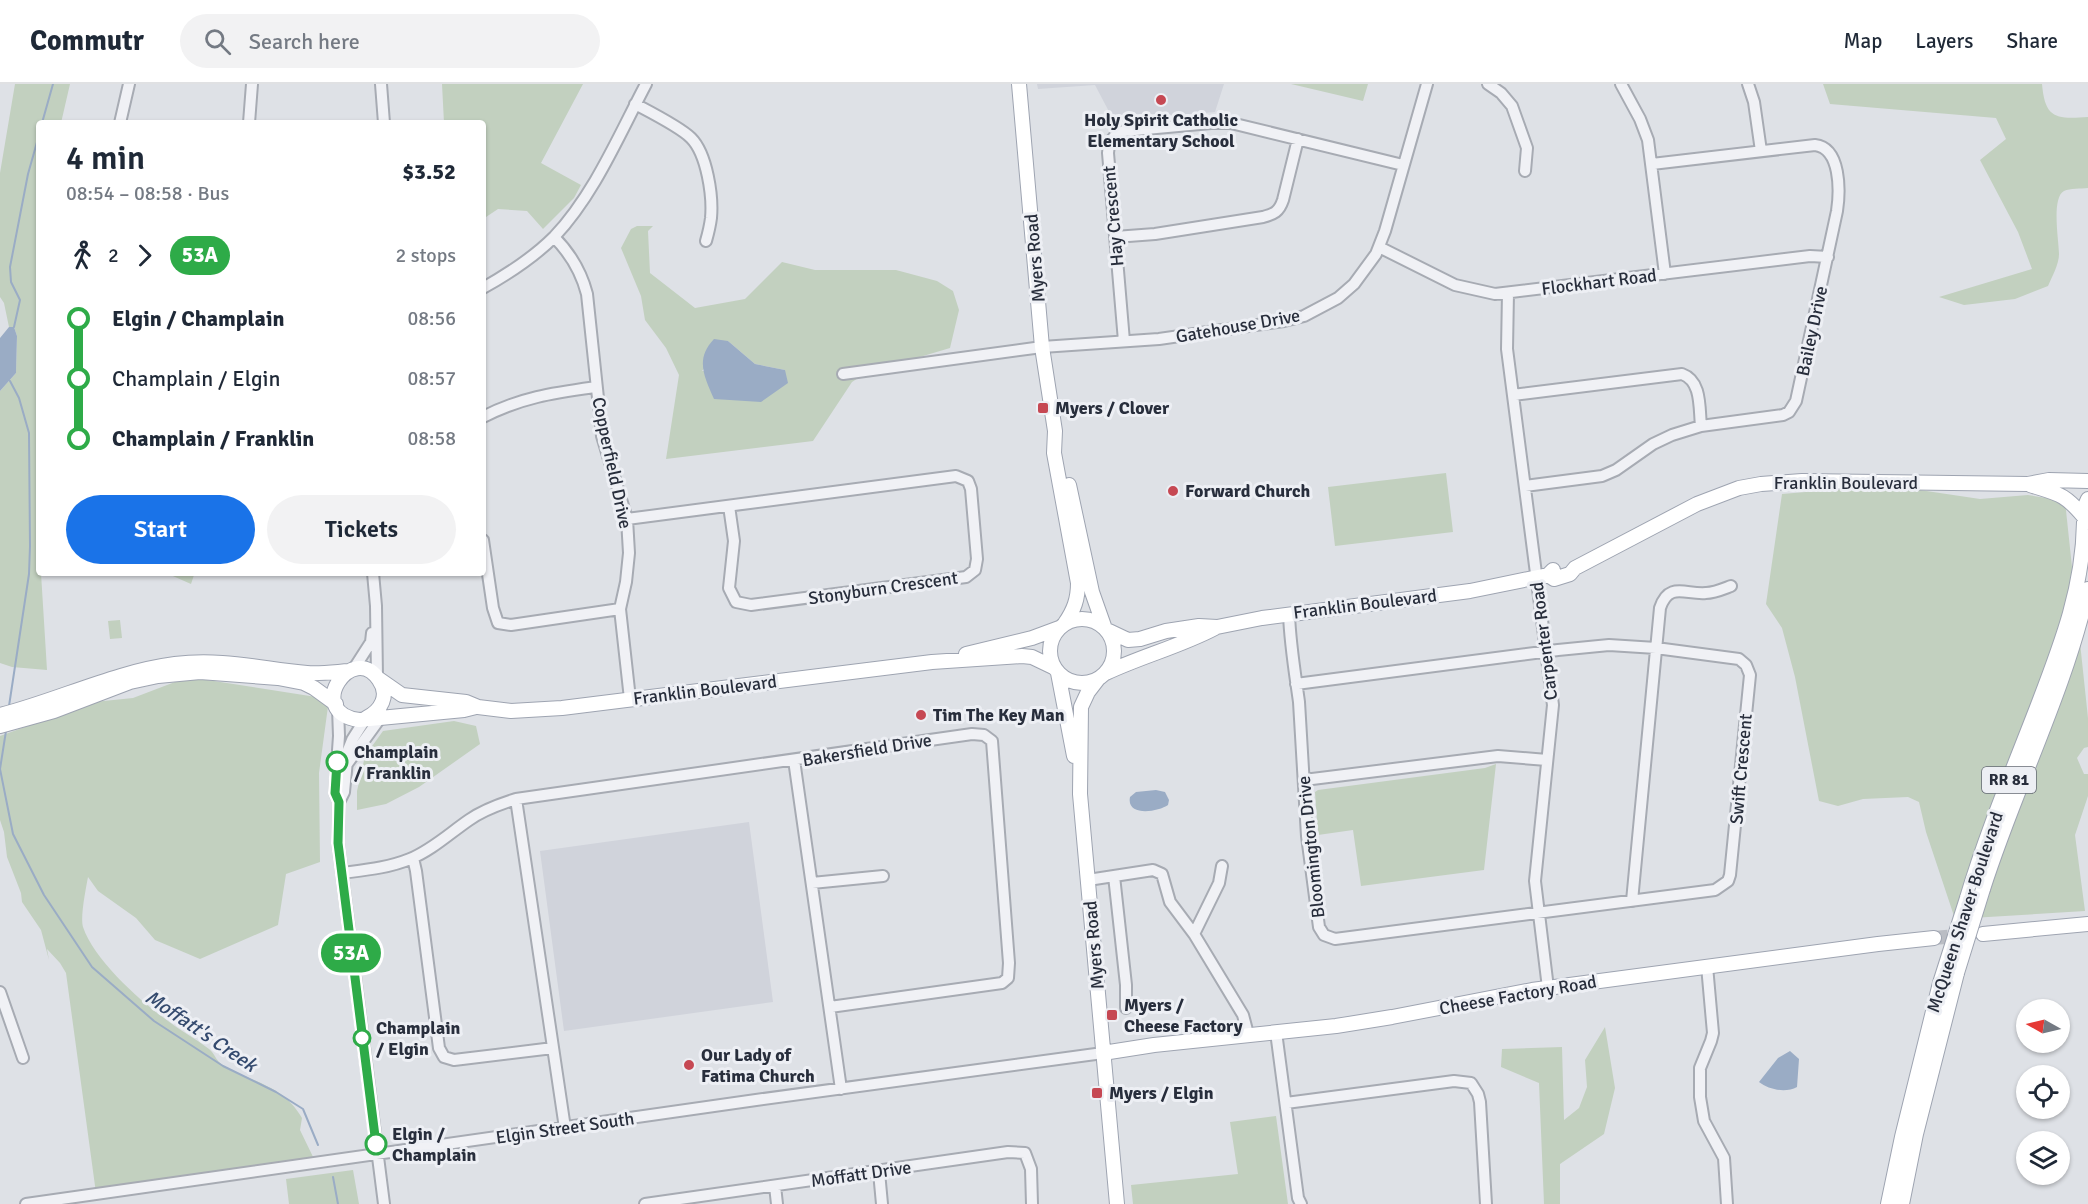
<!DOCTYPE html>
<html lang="en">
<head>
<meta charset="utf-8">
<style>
  :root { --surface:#fff; --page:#f2f2f3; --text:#1f2937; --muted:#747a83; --line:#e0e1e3; --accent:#1a73e8 }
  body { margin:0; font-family:Signika,sans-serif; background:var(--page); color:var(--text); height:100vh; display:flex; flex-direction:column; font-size:22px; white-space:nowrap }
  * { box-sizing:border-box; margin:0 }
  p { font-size:20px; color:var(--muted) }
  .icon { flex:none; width:33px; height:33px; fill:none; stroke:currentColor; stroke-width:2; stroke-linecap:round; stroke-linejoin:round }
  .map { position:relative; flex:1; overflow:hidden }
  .side { position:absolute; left:36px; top:36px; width:450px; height:456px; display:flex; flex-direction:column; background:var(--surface); border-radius:6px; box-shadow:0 2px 4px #0004 }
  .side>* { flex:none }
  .badge { padding:0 12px; border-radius:20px; font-size:21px; line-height:39px }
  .needle { width:39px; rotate:278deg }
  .controls { position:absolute; left:2016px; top:915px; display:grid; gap:12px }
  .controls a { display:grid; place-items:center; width:54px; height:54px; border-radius:50%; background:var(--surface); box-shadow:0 2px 4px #0004; font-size:30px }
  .map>.badge { position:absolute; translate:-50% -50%; box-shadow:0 0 0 3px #fff }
  .legs { display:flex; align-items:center; gap:9px; height:66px; padding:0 30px; font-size:20px }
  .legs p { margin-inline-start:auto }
  .head { display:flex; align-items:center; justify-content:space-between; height:102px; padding:0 30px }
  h1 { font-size:33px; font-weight:600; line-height:45px }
  .button { display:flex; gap:12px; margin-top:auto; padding:12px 30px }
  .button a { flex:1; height:69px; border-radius:36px; background:var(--accent); color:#fff; font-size:24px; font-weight:600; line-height:69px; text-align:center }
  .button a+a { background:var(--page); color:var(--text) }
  ul { padding:0 30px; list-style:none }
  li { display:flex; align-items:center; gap:21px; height:60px; font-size:22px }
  li i { display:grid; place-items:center; width:9px; height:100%; margin:0 8px; background:currentColor }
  li i::after { content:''; width:15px; height:15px; margin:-8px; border:4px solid; border-radius:50%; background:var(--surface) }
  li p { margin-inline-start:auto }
  li:first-child i { background:linear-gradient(#0000 50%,currentColor 0) }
  li:last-child i { background:linear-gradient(currentColor 50%,#0000 0) }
  header { display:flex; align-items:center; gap:36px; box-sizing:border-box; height:84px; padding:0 30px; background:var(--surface); border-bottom:2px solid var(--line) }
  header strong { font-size:28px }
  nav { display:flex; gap:33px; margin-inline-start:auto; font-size:21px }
  .search { width:420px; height:54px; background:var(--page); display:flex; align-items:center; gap:15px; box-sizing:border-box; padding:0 21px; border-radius:33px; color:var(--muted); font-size:22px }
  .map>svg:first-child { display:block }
  .built { fill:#d0d3db }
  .green { fill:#c2d0bf; fill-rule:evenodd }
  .water { fill:#9aacc5 }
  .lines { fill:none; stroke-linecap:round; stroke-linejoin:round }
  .stream { stroke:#9aacc5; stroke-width:2 }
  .major-tunnel { stroke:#babdc4; stroke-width:14; stroke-dasharray:14 7; stroke-linecap:butt }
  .minor-casing { stroke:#a7abb3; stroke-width:14 }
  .major-casing { stroke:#9ea4b1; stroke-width:16 }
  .minor { stroke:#f0f1f5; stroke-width:10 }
  .major { stroke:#fff; stroke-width:14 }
  .major-bridge-casing { stroke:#9ea4b1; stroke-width:16; stroke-linecap:butt }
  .major-bridge { stroke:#fff; stroke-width:14 }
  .line-1-casing { stroke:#fff; stroke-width:14 }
  .line-1 { stroke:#2eab48; stroke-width:9 }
  .poi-dot { fill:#c64853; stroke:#edeff4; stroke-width:2 }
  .stop-1-dot { fill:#fff; stroke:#2eab48; stroke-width:3 }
  .labels { text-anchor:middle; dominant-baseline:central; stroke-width:6; stroke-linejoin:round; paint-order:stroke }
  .shield { fill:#edeff4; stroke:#636873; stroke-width:1.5 }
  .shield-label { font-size:16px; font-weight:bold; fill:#282e3c }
  .poi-label { font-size:18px; font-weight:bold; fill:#282e3c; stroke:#edeff4; text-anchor:start }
  .street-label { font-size:18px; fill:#282e3c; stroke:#edeff4 }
  .stop-label { font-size:18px; font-weight:bold; fill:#282e3c; stroke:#edeff4; text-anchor:start }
  .water-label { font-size:20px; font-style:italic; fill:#344a6e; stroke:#edeff4 }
</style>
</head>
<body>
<header>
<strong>Commutr</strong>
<div class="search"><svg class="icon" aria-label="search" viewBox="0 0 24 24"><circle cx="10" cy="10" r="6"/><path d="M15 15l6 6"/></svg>Search here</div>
<nav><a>Map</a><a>Layers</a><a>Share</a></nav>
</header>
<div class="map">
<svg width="2088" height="1120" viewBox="0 0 2088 1120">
  <rect width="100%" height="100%" fill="#dee1e6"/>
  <!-- built -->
  <path class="built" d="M1037 0H1224L1215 28 1126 36 1115 39 1095 1 1038 5Z
    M749 738 773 918 564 947 540 767Z"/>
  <!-- green -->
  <path class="green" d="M15 0H70L61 39H39V489H41L47 586 12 583 0 579V307L16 289 17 252 14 243H9L4 219 0 213V89Z
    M442 0H583L541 79 581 101 574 114 543 145 527 127 498 125 483 135V39H444Z
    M1291 0H1368L1363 17Z
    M1823 0H2042C2045 35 2056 35 2088 33V104C2081 105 2070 104 2064 107 2051 114 2059 157 2059 170 2059 180 2052 193 2048 202L2015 215 1964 221 1939 213 2032 185 2018 148 1980 76 2006 55 1996 34 1830 20Z
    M637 142H653L648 147 650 189 695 224 745 215 782 178 815 186H896L937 197 953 207 959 226 950 264 866 289 852 298 813 357 666 375 679 291 666 264 645 236 641 212 621 164 631 145ZM728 257 755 280 785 286 702 287Z
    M1446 389 1453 448 1335 462 1328 403Z
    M1853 404 1913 405 1980 415 2028 411 2065 417 2088 634V663L2084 664 2077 674 2084 690H2088V712L2075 751 2085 827 1955 835 1926 748 1919 718 1908 713 1863 715 1838 722 1819 717 1795 593 1782 544 1766 520 1782 410Z
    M166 489H200L194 491 191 500Z
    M120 536 122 554 110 555 108 537Z
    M188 593 329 615 319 689 320 778 286 790 278 841 200 875 155 856 136 834 98 807 88 793C86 804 80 833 83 843 94 876 140 917 168 937 181 947 196 955 209 965 217 972 215 978 228 984 258 1000 284 1003 302 1034L300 1046 316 1079 96 1109 66 889 60 879 47 865 49 876 41 846 22 818 21 809 7 773 4 748 0 736V652L94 618 133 614Z
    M454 637 476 642 480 660 419 703 386 720 357 726V707L365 672 383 647Z
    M1496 680 1484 786 1361 802 1353 746 1318 751 1315 708 1318 706 1485 684Z
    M1605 943 1615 1004 1604 1050 1560 1080V1120H1544L1539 999 1501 983 1502 965 1562 963 1564 1036 1579 1024 1587 1003 1585 976Z
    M1276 1032 1288 1120H1133L1131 1101 1238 1090 1230 1038Z
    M353 1086 359 1120H289L286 1095Z"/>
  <!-- water -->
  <path class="water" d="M9 243H14L17 252 16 289 0 307V254Z
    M714 255 728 257 755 280 785 286 788 299 761 318 714 315C704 292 695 275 714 255Z
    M1156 706 1165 708 1169 716 1168 721C1158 728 1126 733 1130 713L1136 708Z
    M1790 967 1799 975 1797 1003C1786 1009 1769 1006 1759 998L1778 974Z"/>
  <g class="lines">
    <!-- stream -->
    <path class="stream" d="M42 39 53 0
      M14 243 20 216 11 198 10 183 28 90 39 51
      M9 622 29 490 30 462 29 349 19 314 10 297
      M0 685 13 750 44 811 92 883 154 937 223 982 276 1008 303 1025 318 1061
      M0 685 6 647
      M333 1093 338 1120"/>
    <!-- major-tunnel -->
    <path class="major-tunnel" d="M1934 854 1966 851"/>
    <defs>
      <path id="minor" d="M381 0 384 39
        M1488 0 1501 9 1512 22 1527 64 1525 87
        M1621 0 1640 35 1648 56 1665 190
        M1748 0 1754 18 1761 67
        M635 20C650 28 680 43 691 54 707 70 713 112 711 134 710 142 708 150 706 157
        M120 39 129 0
        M249 39 252 0
        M554 153C571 170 581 187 587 210L602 352 627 435 629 469 626 498 620 525 630 615
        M1115 153 1155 150 1263 133C1274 130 1279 128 1283 116L1298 55
        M1379 163 1455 201 1495 210 1810 172 1828 173
        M483 204C508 190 533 174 554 153 594 111 619 51 646 0
        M1508 209 1507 265 1553 621 1535 797 1548 904
        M1124 257 1108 69C1109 57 1113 51 1124 47L1211 39H1231L1403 81
        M843 290 1042 263 1159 255 1284 237 1304 232 1338 214 1354 200 1376 170 1385 147 1427 0
        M1513 311 1682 290C1702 297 1699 324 1701 342
        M483 333C522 313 553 309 596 303
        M1525 402 1602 392 1616 386 1653 360 1672 351 1701 342 1783 331 1789 328 1796 317 1837 127C1840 107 1841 64 1815 61L1652 80
        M627 435 956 392 968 397 971 405 977 475 975 486 966 493 751 521 736 518 729 504 734 457 729 422
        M483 456 493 524 498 539 511 541 620 525
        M373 489 376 522 377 593
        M1289 530C1290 560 1295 589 1299 618L1307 752 1319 843 1324 851 1335 855 1715 806 1728 797 1730 791 1750 591 1746 581 1739 575 1656 564 1609 561 1558 566 1296 600
        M353 586 371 558 372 549
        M338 624 339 652 335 709 339 718
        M366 634 352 656 348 666 344 708 339 718 338 759 384 1120
        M794 676 841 1005
        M347 680 381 633
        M1304 696 1498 672 1547 676
        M516 715 565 1044
        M413 774 416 787 439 964 444 973 454 976 553 964
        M342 789C365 786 388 784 410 775 432 766 450 749 469 736 483 726 500 720 516 715L972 650 984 651 992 657 1009 879 1008 894 1002 899 830 923
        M1114 792 1126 901V924
        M1088 796 1153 786 1162 790 1170 818 1194 850 1243 931 1248 950
        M812 799 883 792
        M1632 817 1660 524C1669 497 1686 511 1706 509 1714 509 1723 505 1731 502
        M1194 850 1219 799 1222 782
        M1707 882 1713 949 1711 957 1700 984V1013L1704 1037 1724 1074 1727 1120
        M0 908 23 974
        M1276 948 1298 1114 1301 1120
        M1286 1019 1454 997 1471 999 1478 1010 1480 1018 1486 1120
        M879 1088 882 1120
        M775 1102 777 1120
        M26 1120 756 1016 1103 969
        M645 1120 1008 1068 1025 1069 1031 1085 1032 1120"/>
      <path id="major" d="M1019 0 1042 263 1055 347 1054 369 1078 499C1078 515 1074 526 1065 539
        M1069 401 1092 508 1104 542
        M2030 401C2058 410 2064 409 2084 433
        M2085 439 2084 424 2088 415
        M1548 491 1554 495 1570 490 1575 484 1697 420 1739 404 1761 400 1802 397 2028 400 2049 396 2088 397
        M1050 567a32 32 0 1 1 64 0a32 32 0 1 1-64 0Z
        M1109 547 1128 556 1140 555 1166 547 1199 542 1217 543 1262 534 1470 507 1548 491 1553 486
        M966 570 1032 554 1059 544
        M1058 589 1074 672
        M1106 589C1142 572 1181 562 1215 544
        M379 595 402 611 466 618 478 623 511 627 562 624 932 578 1022 572 1032 573 1055 584
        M1098 595 1088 608 1081 623 1080 710 1117 1120
        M0 631C59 616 114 588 175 580 222 574 262 585 307 589 321 590 335 588 349 587
        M366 634C381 627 390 611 379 596 353 556 303 628 359 636L464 626 476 623
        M0 642 54 627 130 598 158 592 200 588 278 594 304 599 314 604 336 620
        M1983 805C2015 704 2065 608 2088 505
        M1967 814C1986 750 2012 688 2036 626 2060 563 2083 506 2084 438
        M1983 850 2088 840
        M1103 969 1154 961 1336 942 1392 933 1532 906 1878 860 1934 854
        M1888 1120 1902 1053 1940 899
        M1902 1120 1916 1050 1957 889"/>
    </defs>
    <!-- minor casing -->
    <use href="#minor" class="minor-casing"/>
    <!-- major casing -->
    <use href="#major" class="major-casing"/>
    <!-- minor -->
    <use href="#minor" class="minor"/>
    <!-- major -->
    <use href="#major" class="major"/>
    <defs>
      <path id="major-bridge" d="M1957 889 1983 805
        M1940 899 1967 814"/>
    </defs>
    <!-- major-bridge casing -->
    <use href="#major-bridge" class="major-bridge-casing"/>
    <!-- major-bridge -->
    <use href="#major-bridge" class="major-bridge"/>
  </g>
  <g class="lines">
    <defs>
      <path id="line-1" d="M337 678 335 709 339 718 338 759 376 1060"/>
    </defs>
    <!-- line-1 casing -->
    <use href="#line-1" class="line-1-casing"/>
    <!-- line-1 -->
    <use href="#line-1" class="line-1"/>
  </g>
  <!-- markers -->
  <g class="poi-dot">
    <circle cx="1161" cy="16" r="6"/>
    <rect x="1037" y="318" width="12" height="12" rx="3"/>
    <circle cx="1173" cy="407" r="6"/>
    <circle cx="921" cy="631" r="6"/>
    <rect x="1106" y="925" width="12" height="12" rx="3"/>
    <circle cx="689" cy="981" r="6"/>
    <rect x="1091" y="1003" width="12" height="12" rx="3"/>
  </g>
  <g class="stop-1-dot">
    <circle cx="337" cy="678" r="10"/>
    <circle cx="362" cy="954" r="8"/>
    <circle cx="376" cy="1060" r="10"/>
  </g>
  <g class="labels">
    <!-- shield labels -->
    <rect class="shield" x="1982" y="683" width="54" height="26" rx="4.5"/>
    <g class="shield-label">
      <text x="2009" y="696">RR 81</text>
    </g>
    <!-- poi labels -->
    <g class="poi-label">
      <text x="1161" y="36" text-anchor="middle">Holy Spirit Catholic<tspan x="1161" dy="21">Elementary School</tspan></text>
      <text x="1055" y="324">Myers / Clover</text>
      <text x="1185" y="407">Forward Church</text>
      <text x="933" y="631">Tim The Key Man</text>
      <text x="1124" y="921">Myers /<tspan x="1124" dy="21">Cheese Factory</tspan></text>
      <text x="701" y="971">Our Lady of<tspan x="701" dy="21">Fatima Church</tspan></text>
      <text x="1109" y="1009">Myers / Elgin</text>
    </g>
    <!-- street labels -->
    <g class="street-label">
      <text transform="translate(1113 132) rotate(-95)">Hay Crescent</text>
      <text transform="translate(1035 174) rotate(-95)">Myers Road</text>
      <text transform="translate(1599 198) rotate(-7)">Flockhart Road</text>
      <text transform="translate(1238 242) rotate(-10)">Gatehouse Drive</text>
      <text transform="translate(1812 247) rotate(-78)">Bailey Drive</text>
      <text transform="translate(612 379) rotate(78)">Copperfield Drive</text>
      <text x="1846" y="399">Franklin Boulevard</text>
      <text transform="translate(883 504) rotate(-8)">Stonyburn Crescent</text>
      <text transform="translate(1365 520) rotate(-7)">Franklin Boulevard</text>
      <text transform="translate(1544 557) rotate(-97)">Carpenter Road</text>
      <text transform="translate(705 606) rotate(-7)">Franklin Boulevard</text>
      <text transform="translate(867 666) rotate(-9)">Bakersfield Drive</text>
      <text transform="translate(1741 685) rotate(-85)">Swift Crescent</text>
      <text transform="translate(1311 763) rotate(-96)">Bloomington Drive</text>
      <text transform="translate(1965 828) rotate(-72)">McQueen Shaver Boulevard</text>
      <text transform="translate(1094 861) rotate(-95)">Myers Road</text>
      <text transform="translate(1518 911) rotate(-10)">Cheese Factory Road</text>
      <text transform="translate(565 1044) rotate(-8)">Elgin Street South</text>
      <text transform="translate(861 1090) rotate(-8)">Moffatt Drive</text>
    </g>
    <!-- stop labels -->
    <g class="stop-label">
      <text x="354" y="668">Champlain<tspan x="354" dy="21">/ Franklin</tspan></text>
      <text x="376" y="944">Champlain<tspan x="376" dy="21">/ Elgin</tspan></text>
      <text x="392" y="1050">Elgin /<tspan x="392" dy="21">Champlain</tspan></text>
    </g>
    <!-- water labels -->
    <g class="water-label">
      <text transform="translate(201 947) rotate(34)">Moffatt's Creek</text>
    </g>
  </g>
</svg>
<div class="controls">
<a><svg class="needle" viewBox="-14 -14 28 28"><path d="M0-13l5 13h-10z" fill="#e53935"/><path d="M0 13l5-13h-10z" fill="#747a83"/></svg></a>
<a><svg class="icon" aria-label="locate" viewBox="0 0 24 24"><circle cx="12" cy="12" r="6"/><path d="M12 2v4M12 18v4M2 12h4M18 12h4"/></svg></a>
<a><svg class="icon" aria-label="layers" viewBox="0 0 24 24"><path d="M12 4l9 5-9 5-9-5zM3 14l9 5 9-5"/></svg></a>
</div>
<b class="badge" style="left:351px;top:869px;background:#2eab48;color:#fff">53A</b>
<section class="side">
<div class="head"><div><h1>4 min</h1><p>08:54 – 08:58 · Bus</p></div><b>$3.52</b></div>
<div class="legs"><svg class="icon" aria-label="walk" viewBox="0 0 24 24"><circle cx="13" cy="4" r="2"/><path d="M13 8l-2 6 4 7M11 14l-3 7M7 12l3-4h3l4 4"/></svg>2<svg class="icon" aria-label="forward" viewBox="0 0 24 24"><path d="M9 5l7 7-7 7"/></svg><b class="badge" style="background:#2eab48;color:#fff">53A</b><p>2 stops</p></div>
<ul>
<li><i style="color:#2eab48"></i><b>Elgin / Champlain</b><p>08:56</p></li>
<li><i style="color:#2eab48"></i><span>Champlain / Elgin</span><p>08:57</p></li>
<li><i style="color:#2eab48"></i><b>Champlain / Franklin</b><p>08:58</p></li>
</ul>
<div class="button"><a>Start</a><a>Tickets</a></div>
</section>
</div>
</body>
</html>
